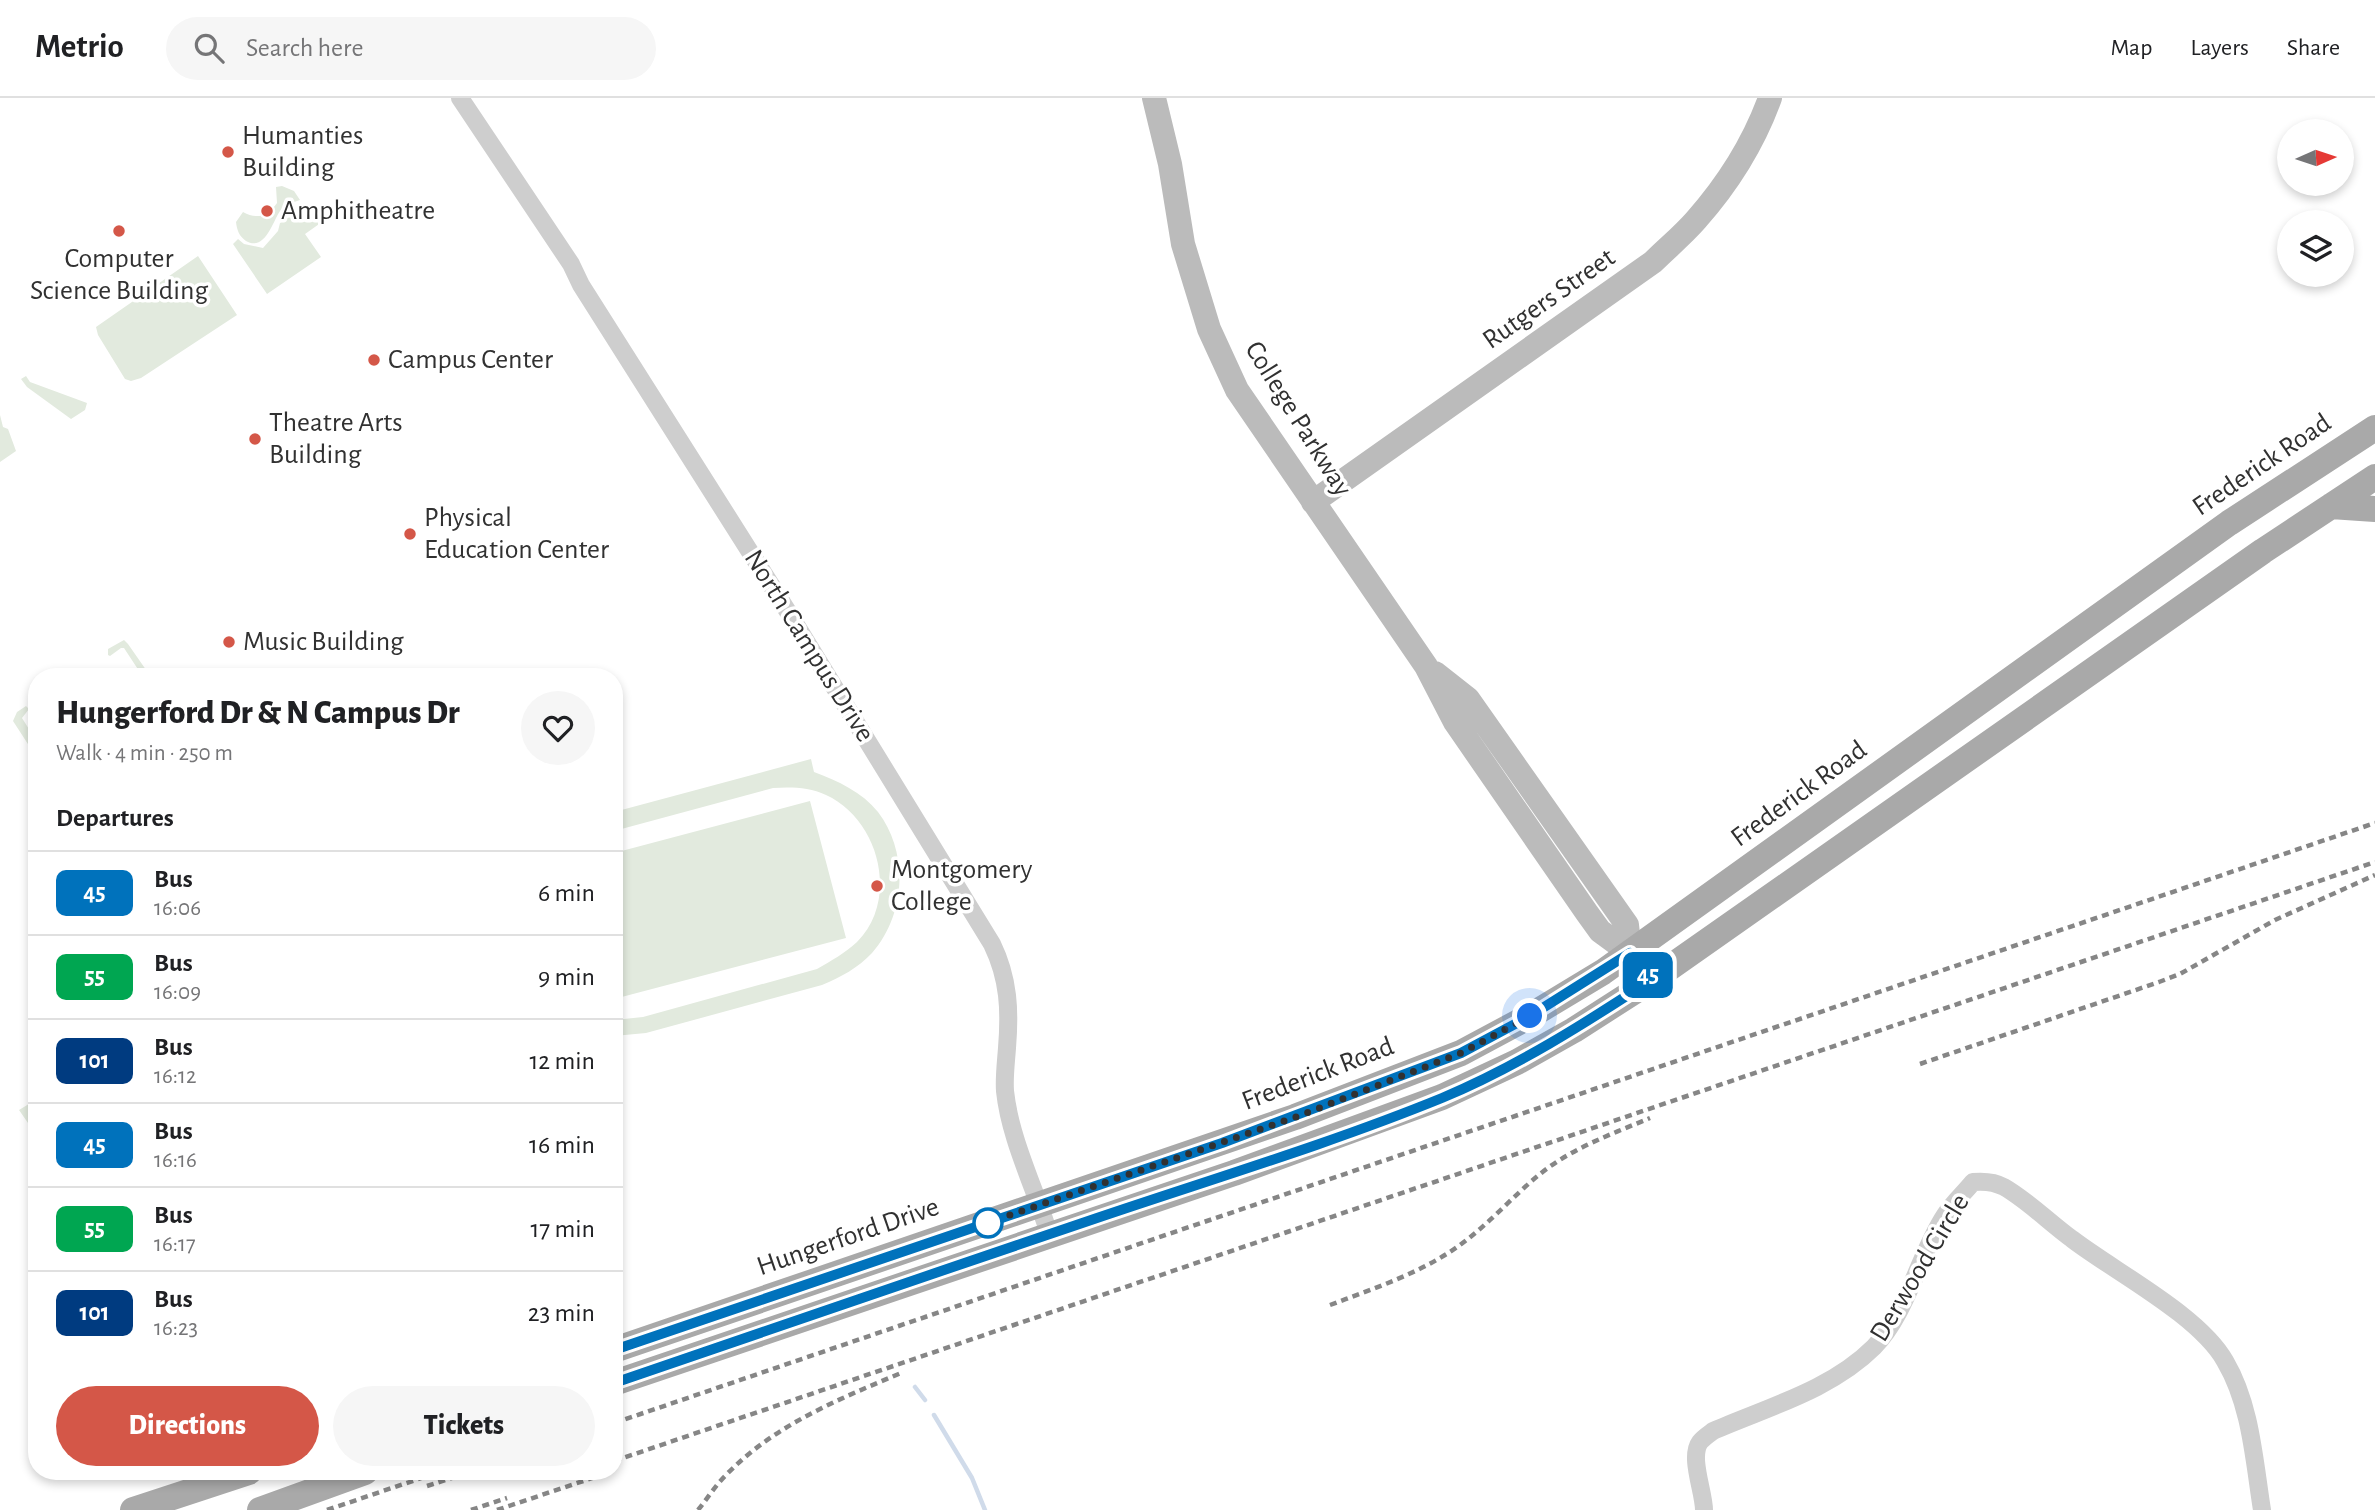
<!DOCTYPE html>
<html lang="en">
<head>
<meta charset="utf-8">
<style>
  :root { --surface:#fff; --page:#f6f6f6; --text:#202124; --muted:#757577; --line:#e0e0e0; --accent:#d45748 }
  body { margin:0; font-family:"Alegreya Sans",sans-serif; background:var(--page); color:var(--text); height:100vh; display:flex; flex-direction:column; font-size:26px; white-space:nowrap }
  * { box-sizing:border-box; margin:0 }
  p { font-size:23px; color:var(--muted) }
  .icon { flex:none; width:38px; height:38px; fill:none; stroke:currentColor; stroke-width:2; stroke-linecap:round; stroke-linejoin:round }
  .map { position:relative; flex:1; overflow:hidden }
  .side { position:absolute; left:28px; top:570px; width:595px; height:812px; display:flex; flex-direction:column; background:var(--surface); border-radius:28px; box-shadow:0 4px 10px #0003 }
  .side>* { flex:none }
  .badge { padding:0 14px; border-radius:10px; font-size:24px; line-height:46px }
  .needle { width:46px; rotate:87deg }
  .tools { position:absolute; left:2277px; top:21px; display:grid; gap:14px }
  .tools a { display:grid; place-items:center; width:77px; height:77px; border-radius:50%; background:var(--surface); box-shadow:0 4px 10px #0003; font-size:35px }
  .you { position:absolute; width:35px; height:35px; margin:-18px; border:5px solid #fff; border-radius:50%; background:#1a73e8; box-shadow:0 0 0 10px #1a73e833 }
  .map>.badge { position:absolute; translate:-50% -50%; box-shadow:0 0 0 4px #fff }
  h2 { padding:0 28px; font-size:26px; line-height:63px }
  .round { display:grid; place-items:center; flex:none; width:74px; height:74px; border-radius:37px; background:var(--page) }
  .headline { display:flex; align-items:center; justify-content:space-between; height:119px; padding:0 28px }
  h1 { font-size:33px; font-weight:800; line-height:52px }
  .button { display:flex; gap:14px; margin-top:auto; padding:14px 28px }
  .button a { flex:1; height:80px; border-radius:42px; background:var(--accent); color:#fff; font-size:28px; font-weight:800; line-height:80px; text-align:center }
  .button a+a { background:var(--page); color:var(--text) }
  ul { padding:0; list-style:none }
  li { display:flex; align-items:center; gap:21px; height:84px; padding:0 28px; border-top:2px solid var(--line) }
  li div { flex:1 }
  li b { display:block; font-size:26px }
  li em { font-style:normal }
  li .badge { min-width:77px; font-weight:700; text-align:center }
  header { display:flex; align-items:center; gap:42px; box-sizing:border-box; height:98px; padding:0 35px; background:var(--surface); border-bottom:2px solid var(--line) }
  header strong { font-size:33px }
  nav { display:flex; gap:38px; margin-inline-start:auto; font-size:24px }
  .search { width:490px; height:63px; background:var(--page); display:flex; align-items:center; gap:18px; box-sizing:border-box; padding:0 24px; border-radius:38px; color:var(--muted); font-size:26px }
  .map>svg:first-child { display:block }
  .green { fill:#e2eade }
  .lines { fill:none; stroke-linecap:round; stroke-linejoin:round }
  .stream { stroke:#d0dbea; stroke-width:4.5 }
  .street { stroke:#cecece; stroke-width:18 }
  .secondary { stroke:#bbb; stroke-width:24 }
  .primary { stroke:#a9a9a9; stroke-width:26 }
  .rail { stroke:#868686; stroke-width:4.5; stroke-dasharray:7 5; stroke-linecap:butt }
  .line-casing { stroke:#fff; stroke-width:16 }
  .line { stroke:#0072bc; stroke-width:10 }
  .walk { stroke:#313131; stroke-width:7; stroke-dasharray:0 12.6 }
  .poi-dot { fill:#d45748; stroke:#fff; stroke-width:2.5 }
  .stop-dot { fill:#fff; stroke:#0072bc; stroke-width:3.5 }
  .labels { text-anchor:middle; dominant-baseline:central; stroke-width:7; stroke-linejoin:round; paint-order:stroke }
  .poi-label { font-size:28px; fill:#313131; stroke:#fff; text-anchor:start }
  .street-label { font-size:28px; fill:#313131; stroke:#fff }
</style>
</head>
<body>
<header>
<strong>Metrio</strong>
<div class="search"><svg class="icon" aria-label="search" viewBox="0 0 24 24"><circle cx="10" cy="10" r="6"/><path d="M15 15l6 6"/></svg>Search here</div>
<nav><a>Map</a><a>Layers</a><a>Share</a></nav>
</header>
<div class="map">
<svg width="2375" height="1412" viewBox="0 0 2375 1412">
  <rect width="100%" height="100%" fill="#fff"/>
  <!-- green -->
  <path class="green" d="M282 88 294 93 300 102C292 105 285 106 280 113 273 123 265 154 246 143 239 138 237 132 236 124L243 114C257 122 268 118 277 105L276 89Z
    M298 107C311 106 316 114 322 124L305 136 321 159 267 196 233 146 238 141 244 146 263 150 278 133 280 125 295 115Z
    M198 158 237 217 141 280 131 283 125 281 98 237 96 229Z
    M26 278 30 284 87 305 85 312 71 321 27 289 21 281Z
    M0 317 3 329 8 331 16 353 0 364Z
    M124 542 128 546 151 579H143L124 550H121L110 558 108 557V551Z
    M26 608 29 611 22 620 37 644V660L13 623 17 614Z
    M811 661 814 674C838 683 862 694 878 714 909 755 906 816 872 855 858 870 841 879 822 887L646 935 614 938V922L643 919 817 871C831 863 845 855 857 844 900 801 879 721 826 697 809 689 791 689 773 690L614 733V714Z
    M810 703 846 840 614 901V755Z
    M37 1001V1038L19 1012Z"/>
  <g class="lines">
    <!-- stream -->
    <path class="stream" d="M915 1289 925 1302
      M934 1317 972 1380 985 1412"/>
    <!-- street -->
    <path class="street" d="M460 0 571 166 581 187 790 517 992 846C1009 881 1010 913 1007 950 1006 964 1004 979 1005 993 1010 1041 1035 1090 1049 1136
      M1704 1412C1704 1394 1689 1359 1700 1344 1703 1340 1709 1336 1713 1333 1768 1309 1831 1292 1874 1249 1908 1214 1919 1156 1945 1117 1953 1105 1964 1095 1973 1084 1984 1083 1995 1084 2004 1089 2027 1102 2050 1125 2072 1141 2115 1174 2199 1217 2225 1263 2251 1307 2254 1362 2262 1412"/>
    <!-- secondary -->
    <path class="secondary" d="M1154 0 1170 66 1183 146 1209 231 1237 292 1426 568 1455 624 1587 815 1600 833 1630 855 1652 882
      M1313 404 1653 164C1667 150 1683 137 1696 122 1727 87 1754 44 1770 0
      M1435 575 1468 601 1608 800 1627 827 1630 855"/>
    <!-- primary -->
    <path class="primary" d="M2331 408 2375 411
      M614 1252 1295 1019 1461 955 1530 918 1603 874 2229 425 2375 330
      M614 1285 1234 1075 1442 999 1517 964 1574 932 1652 882 2263 453 2375 379
      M133 1412 249 1374
      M260 1412 365 1374"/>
    <!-- rail -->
    <path class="rail" d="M1920 966 2159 884 2180 876 2275 822 2375 777
      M1330 1207C1375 1190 1421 1175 1460 1147 1489 1126 1513 1098 1540 1076 1572 1050 1612 1036 1650 1020
      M614 1325 2375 725
      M614 1363 2375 764
      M427 1388 470 1374
      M327 1412 439 1374
      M471 1412 507 1400
      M497 1412 610 1374
      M698 1412C707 1401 715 1388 725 1378 774 1327 837 1302 901 1275"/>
  </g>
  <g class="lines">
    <defs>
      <path id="line" d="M614 1252 1222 1045 1461 955 1530 918 1630 855 1651 882C1584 926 1516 969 1442 1000 1329 1046 1212 1081 1097 1120 936 1175 775 1229 614 1285"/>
    </defs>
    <!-- line casing -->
    <use href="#line" class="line-casing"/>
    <!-- line -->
    <use href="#line" class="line"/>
    <!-- walk -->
    <path class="walk" d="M988 1125 981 1127 1296 1019 1461 955 1530 918"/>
  </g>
  <!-- markers -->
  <g class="poi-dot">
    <circle cx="228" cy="54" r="7"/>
    <circle cx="267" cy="113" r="7"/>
    <circle cx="119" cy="133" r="7"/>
    <circle cx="374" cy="262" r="7"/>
    <circle cx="255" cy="341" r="7"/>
    <circle cx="410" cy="436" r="7"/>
    <circle cx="229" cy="544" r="7"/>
    <circle cx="877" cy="788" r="7"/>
  </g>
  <circle class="stop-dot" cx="988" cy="1125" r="14"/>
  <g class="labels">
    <!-- poi labels -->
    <g class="poi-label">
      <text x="242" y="38">Humanties<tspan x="242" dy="32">Building</tspan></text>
      <text x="281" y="113">Amphitheatre</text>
      <text x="119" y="161" text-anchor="middle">Computer<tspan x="119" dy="32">Science Building</tspan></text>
      <text x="388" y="262">Campus Center</text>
      <text x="269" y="325">Theatre Arts<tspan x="269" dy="32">Building</tspan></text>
      <text x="424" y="420">Physical<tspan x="424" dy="32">Education Center</tspan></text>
      <text x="243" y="544">Music Building</text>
      <text x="891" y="772">Montgomery<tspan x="891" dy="32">College</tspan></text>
    </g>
    <!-- street labels -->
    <g class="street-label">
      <text transform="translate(1549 201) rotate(-35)">Rutgers Street</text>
      <text transform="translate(1298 321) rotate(58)">College Parkway</text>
      <text transform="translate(2262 367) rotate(-34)">Frederick Road</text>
      <text transform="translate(809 548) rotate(58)">North Campus Drive</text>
      <text transform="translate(1799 696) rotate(-36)">Frederick Road</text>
      <text transform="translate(1318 976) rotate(-21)">Frederick Road</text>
      <text transform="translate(848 1139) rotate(-19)">Hungerford Drive</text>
      <text transform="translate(1920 1170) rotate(-59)">Derwood Circle</text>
    </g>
  </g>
</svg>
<div class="tools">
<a><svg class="needle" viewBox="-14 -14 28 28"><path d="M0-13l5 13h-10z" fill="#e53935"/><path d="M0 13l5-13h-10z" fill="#757577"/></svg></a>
<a><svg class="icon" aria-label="layers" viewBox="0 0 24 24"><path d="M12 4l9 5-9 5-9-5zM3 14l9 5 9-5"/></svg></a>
</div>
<div class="you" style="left:1530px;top:918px"></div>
<b class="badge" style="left:1648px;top:877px;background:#0072bc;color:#fff">45</b>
<section class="side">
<div class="headline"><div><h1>Hungerford Dr &amp; N Campus Dr</h1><p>Walk · 4 min · 250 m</p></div><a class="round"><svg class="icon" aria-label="heart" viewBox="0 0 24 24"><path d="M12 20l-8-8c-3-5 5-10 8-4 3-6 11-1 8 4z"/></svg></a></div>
<h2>Departures</h2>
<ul>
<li><span class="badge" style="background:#0072bc;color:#fff">45</span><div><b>Bus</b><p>16:06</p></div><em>6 min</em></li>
<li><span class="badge" style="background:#00a651;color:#fff">55</span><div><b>Bus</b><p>16:09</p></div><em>9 min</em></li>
<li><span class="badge" style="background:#003b80;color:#fff">101</span><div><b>Bus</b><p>16:12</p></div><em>12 min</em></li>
<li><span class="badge" style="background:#0072bc;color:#fff">45</span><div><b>Bus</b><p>16:16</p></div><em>16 min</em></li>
<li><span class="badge" style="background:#00a651;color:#fff">55</span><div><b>Bus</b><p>16:17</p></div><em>17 min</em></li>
<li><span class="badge" style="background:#003b80;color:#fff">101</span><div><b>Bus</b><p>16:23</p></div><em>23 min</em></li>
</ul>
<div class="button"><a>Directions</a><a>Tickets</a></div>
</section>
</div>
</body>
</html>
